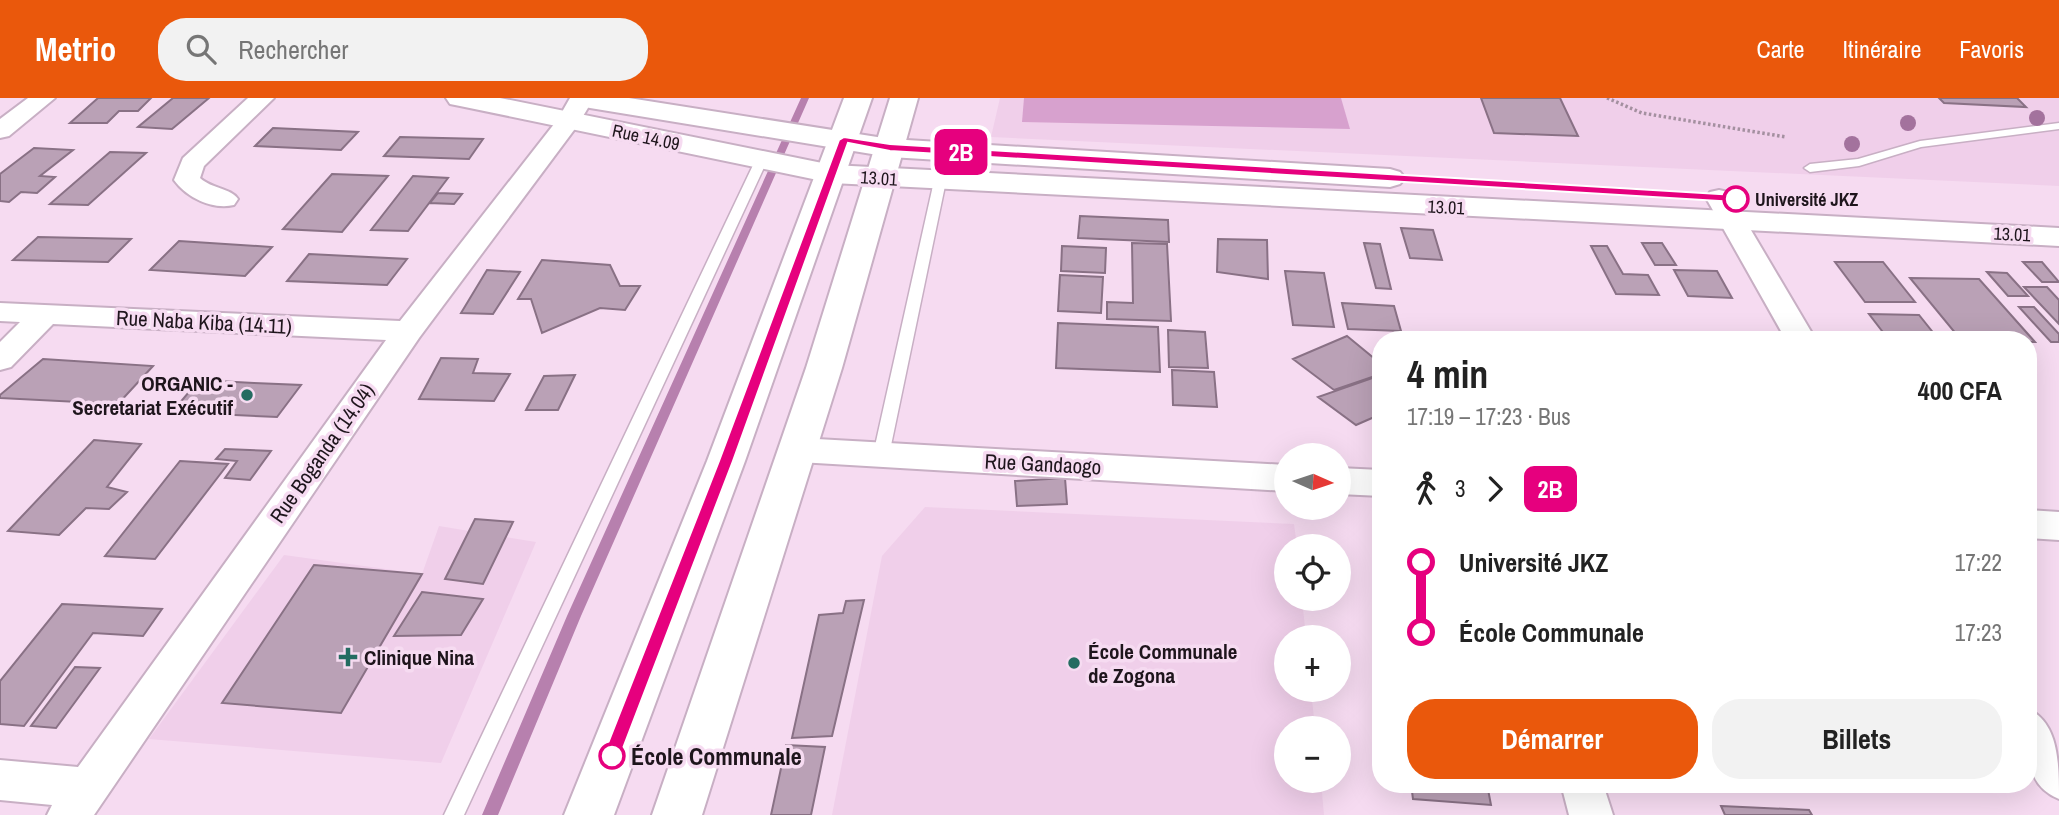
<!DOCTYPE html>
<html lang="fr">
<head>
<meta charset="utf-8">
<style>
  :root { --surface:#fff; --page:#f2f2f2; --text:#222; --muted:#767676; --accent:#ea580c }
  body { margin:0; font-family:"Archivo Narrow",sans-serif; background:var(--page); color:var(--text); height:100vh; display:flex; flex-direction:column; font-size:26px; white-space:nowrap }
  * { box-sizing:border-box; margin:0 }
  p { font-size:23px; color:var(--muted) }
  .icon { flex:none; width:38px; height:38px; fill:none; stroke:currentColor; stroke-width:2; stroke-linecap:round; stroke-linejoin:round }
  .map { position:relative; flex:1; overflow:hidden }
  .details { position:absolute; left:1372px; top:233px; width:665px; height:462px; display:flex; flex-direction:column; background:var(--surface); border-radius:28px; box-shadow:0 7px 28px #0002 }
  .details>* { flex:none }
  .badge { padding:0 14px; border-radius:10px; font-size:24px; line-height:46px }
  .needle { width:46px; rotate:93deg }
  .fabs { position:absolute; left:1274px; top:345px; display:grid; gap:14px }
  .fabs a { display:grid; place-items:center; width:77px; height:77px; border-radius:50%; background:var(--surface); box-shadow:0 7px 28px #0002; font-size:35px }
  .map>.badge { position:absolute; translate:-50% -50%; box-shadow:0 0 0 4px #fff }
  .legs { display:flex; align-items:center; gap:10px; height:77px; padding:0 35px; font-size:23px }
  .legs p { margin-inline-start:auto }
  .headline { display:flex; align-items:center; justify-content:space-between; height:119px; padding:0 35px }
  h1 { font-size:38px; font-weight:700; line-height:52px }
  .primary-button { display:flex; gap:14px; margin-top:auto; padding:14px 35px }
  .primary-button a { flex:1; height:80px; border-radius:28px; background:var(--accent); color:#fff; font-size:28px; font-weight:700; line-height:80px; text-align:center }
  .primary-button a+a { background:var(--page); color:var(--text) }
  ul { padding:0 35px; list-style:none }
  li { display:flex; align-items:center; gap:24px; height:70px; font-size:26px }
  li i { display:grid; place-items:center; width:10px; height:100%; margin:0 9px; background:currentColor }
  li i::after { content:''; width:18px; height:18px; margin:-9px; border:5px solid; border-radius:50%; background:var(--surface) }
  li p { margin-inline-start:auto }
  li:first-child i { background:linear-gradient(#0000 50%,currentColor 0) }
  li:last-child i { background:linear-gradient(currentColor 50%,#0000 0) }
  header { display:flex; align-items:center; gap:42px; box-sizing:border-box; height:98px; padding:0 35px; background:var(--accent); color:#fff }
  header strong { font-size:33px }
  nav { display:flex; gap:38px; margin-inline-start:auto; font-size:24px }
  .search { width:490px; height:63px; background:var(--page); display:flex; align-items:center; gap:18px; box-sizing:border-box; padding:0 24px; border-radius:28px; color:var(--muted); font-size:26px }
  .map>svg:first-child { display:block }
  .built { fill:#f0cfea }
  .green { fill:#d7a1ce }
  .lines { fill:none; stroke-linecap:round; stroke-linejoin:round }
  .stream { fill:#b780ae; fill-rule:evenodd }
  .building { fill:#baa1b6; stroke:#897185; stroke-width:2 }
  .lane-casing { stroke:#c8afc4; stroke-width:3 }
  .street-casing { stroke:#c8afc4; stroke-width:4 }
  .secondary-casing { stroke:#c8afc4; stroke-width:4 }
  .primary-casing { stroke:#c8afc4; stroke-width:4 }
  .path { stroke:#a490a0; stroke-width:3.5; stroke-dasharray:2.5 2.5; stroke-linecap:butt }
  .lane { fill:#fff; fill-rule:evenodd }
  .street { fill:#fff; fill-rule:evenodd }
  .secondary { fill:#fff; fill-rule:evenodd }
  .primary { fill:#fff; fill-rule:evenodd }
  .tree { fill:#a3729d }
  .line-1 { fill:#e6007e; stroke:#fff; stroke-width:2 }
  .stop-1-dot { fill:#fff; stroke:#e6007e; stroke-width:3.5 }
  .poi-dot { fill:#246c61; stroke:#f6dbf1; stroke-width:2.5 }
  .labels { text-anchor:middle; dominant-baseline:central; stroke-width:7; stroke-linejoin:round; paint-order:stroke }
  .far-street-label { font-size:18px; fill:#1e151c; stroke:#f6dbf1 }
  .far-stop-label { font-size:18px; font-weight:bold; fill:#1e151c; stroke:#f6dbf1; text-anchor:start }
  .street-label { font-size:21px; fill:#1e151c; stroke:#f6dbf1 }
  .poi-label { font-size:21px; font-weight:bold; fill:#1e151c; stroke:#f6dbf1; text-anchor:start }
  .near-stop-label { font-size:24px; font-weight:bold; fill:#1e151c; stroke:#f6dbf1; text-anchor:start }
</style>
</head>
<body>
<header>
<strong>Metrio</strong>
<div class="search"><svg class="icon" aria-label="search" viewBox="0 0 24 24"><circle cx="10" cy="10" r="6"/><path d="M15 15l6 6"/></svg>Rechercher</div>
<nav><a>Carte</a><a>Itinéraire</a><a>Favoris</a></nav>
</header>
<div class="map">
<svg width="2059" height="717" viewBox="0 0 2059 717">
  <rect width="100%" height="100%" fill="#f6dbf1"/>
  <!-- built -->
  <path class="built" d="M1000 0H2059V88L991 39Z
    M925 409 1294 426 1297 448H1286V500L1302 501 1306 539H1286V592H1311L1315 630H1286V682L1321 683 1324 717H832L882 458Z
    M439 428 536 444 441 665 149 641 284 457 422 476Z"/>
  <!-- green -->
  <path class="green" d="M1024 0H1341L1350 31 1022 24Z"/>
  <g class="lines">
    <!-- stream -->
    <path class="stream" d="M801 0H809L581 518 498 717H482L567 518Z"/>
  </g>
  <!-- building -->
  <path class="building" d="M98 0H151L138 13H119L107 25H70Z
    M173 0H209L172 31 138 29Z
    M1481 0H1560L1578 38 1494 35Z
    M1939 0H2017L2026 9 1944 5Z
    M273 30 358 34 341 52 255 48Z
    M400 39 483 41 469 61 384 58Z
    M34 50 73 52 40 78 55 79 37 95 21 94 9 104 0 103V76Z
    M110 54 146 55 88 107 50 106Z
    M332 76 388 78 342 134 283 131Z
    M413 78 448 80 408 133 371 132Z
    M438 95 462 96 454 106 430 105Z
    M1080 118 1168 122 1169 144 1078 140Z
    M1401 130 1433 132 1442 162 1410 160Z
    M38 139 131 141 108 164 13 162Z
    M1218 141 1267 142 1268 181 1217 174Z
    M179 143 272 149 245 178 150 172Z
    M1132 145 1167 146 1171 223 1107 221V204L1133 205Z
    M1364 145 1380 146 1391 191 1376 190Z
    M1642 145H1662L1676 167H1655Z
    M1062 148 1106 150 1105 175 1061 173Z
    M1591 148H1607L1623 176 1648 177 1659 197 1616 196Z
    M309 156 407 161 387 187 287 183Z
    M542 162 610 167 620 188H640L625 212 600 210 542 235 531 201H518Z
    M1835 164H1883L1915 204H1865Z
    M2023 164H2042L2059 184H2042Z
    M487 172 520 174 493 216 461 215Z
    M1674 172 1717 173 1732 200 1688 198Z
    M1285 173 1324 175 1334 229 1293 227Z
    M1987 174 2007 175 2028 198H2008Z
    M1060 177 1103 179 1101 215 1058 213Z
    M1910 180 1979 181 2035 244H2028V242H1961Z
    M2024 189H2047L2059 202V226Z
    M1342 205 1394 208 1401 233 1348 231Z
    M2019 209H2034L2059 236V244H2051Z
    M1869 216 1919 217 1939 242H1889Z
    M1058 225 1158 229 1160 274 1056 270Z
    M1168 232 1205 234 1208 270 1169 269Z
    M1347 238 1381 266V276L1334 292 1293 261Z
    M441 260 478 261 473 275 510 276 494 303 419 301Z
    M43 261 153 268 118 306 0 300V297Z
    M1172 272 1214 274 1217 309 1173 307Z
    M575 277 558 312H526L544 278Z
    M1378 278 1381 280V328L1372 320 1356 327 1318 299Z
    M199 282 254 285 301 287 277 319 172 314Z
    M94 342 141 346 107 389 127 394 109 411 86 410 59 437 8 433Z
    M225 351 271 353 250 382 225 380 237 363 216 361Z
    M180 363 228 366 155 461 105 458Z
    M1065 380 1067 406 1017 408 1015 383Z
    M475 421 513 424 483 486 445 481Z
    M314 467 422 476 341 615 222 605Z
    M422 494 483 501 461 537 394 538Z
    M864 502 832 638 792 640 819 517 843 515 846 503Z
    M62 506 162 511 143 538 93 535 24 628 0 626V583Z
    M75 569 100 570 56 630 31 628Z
    M786 647 825 649 811 717H771Z
    M1411 686H1487L1491 707 1413 701Z
    M1721 708 1809 712 1812 717H1725Z"/>
  <g class="lines">
    <defs>
      <path id="lane" d="M2059 25V31L1921 49 1859 68 1810 74 1804 70 1810 66 1858 61 1920 43Z
        M761 59 767 63 464 717H444L755 63Z
        M940 79 946 83 889 357 881 363 873 357 934 83Z"/>
      <path id="street" d="M28 0H55L9 38 0 40V21Z
        M248 0H274L204 68 200 80C212 91 231 90 238 101L234 107C213 112 187 100 174 82L183 60Z
        M570 0H594L577 28 419 240 94 717H47L52 707 0 702V662L78 669 386 242 53 226 11 269 0 272V244L20 224 0 223V205L400 223 558 21Z
        M1719 92 1728 94 1732 100 1816 242H1786L1706 100 1710 94Z
        M799 340 1286 367V393L799 364 787 361 782 352 787 343Z
        M1339 370 1381 372V398L1339 396Z
        M2028 412 2059 414V442L2028 440Z
        M2028 611C2059 625 2059 666 2059 701 2021 686 2028 645 2028 611Z
        M1561 686H1603L1613 717H1569Z"/>
      <path id="secondary" d="M446 0H500L832 67 2059 130V148L832 85 460 8 450 6Z
        M578 0H629L890 41 1390 71 1400 74 1405 80 1400 86 1390 89 890 59 590 10 580 8Z"/>
      <path id="primary" d="M844 0H872L745 363 614 717H564L707 363Z
        M890 0H918L842 270 702 717H652L806 270Z"/>
    </defs>
    <!-- lane casing -->
    <use href="#lane" class="lane-casing"/>
    <!-- street casing -->
    <use href="#street" class="street-casing"/>
    <!-- secondary casing -->
    <use href="#secondary" class="secondary-casing"/>
    <!-- primary casing -->
    <use href="#primary" class="primary-casing"/>
    <!-- path -->
    <path class="path" d="M1607 0 1642 15 1786 39"/>
    <!-- lane -->
    <use href="#lane" class="lane"/>
    <!-- street -->
    <use href="#street" class="street"/>
    <!-- secondary -->
    <use href="#secondary" class="secondary"/>
    <!-- primary -->
    <use href="#primary" class="primary"/>
  </g>
  <!-- trees -->
  <g class="tree">
    <circle cx="2037" cy="20" r="8"/>
    <circle cx="1908" cy="25" r="8"/>
    <circle cx="1852" cy="46" r="8"/>
  </g>
  <!-- line-1 -->
  <path class="line-1" d="M844 39 890 46 1736 97 1742 101 1736 104 890 53 848 45 733 363 620 658 618 663 612 665 606 663 603 658 719 363 839 42Z"/>
  <!-- markers -->
  <g class="stop-1-dot">
    <circle cx="1736" cy="101" r="12"/>
    <circle cx="612" cy="658" r="12"/>
  </g>
  <g class="poi-dot">
    <circle cx="247" cy="297" r="7"/>
    <path d="M344.5 548.5h7v7h7v7h-7v7h-7v-7h-7v-7h7z"/>
    <circle cx="1074" cy="565" r="7"/>
  </g>
  <g class="labels">
    <!-- far-street labels -->
    <g class="far-street-label">
      <text transform="translate(646 39) rotate(12)">Rue 14.09</text>
      <text transform="translate(879 80) rotate(4)">13.01</text>
      <text transform="translate(1446 109) rotate(3)">13.01</text>
      <text transform="translate(2012 136) rotate(3)">13.01</text>
    </g>
    <!-- far-stop labels -->
    <g class="far-stop-label">
      <text x="1755" y="101">Université JKZ</text>
    </g>
    <!-- street labels -->
    <g class="street-label">
      <text transform="translate(204 224) rotate(3)">Rue Naba Kiba (14.11)</text>
      <text transform="translate(322 355) rotate(-55)">Rue Boganda (14.04)</text>
      <text transform="translate(1043 366) rotate(3)">Rue Gandaogo</text>
    </g>
    <!-- poi labels -->
    <g class="poi-label">
      <text x="233" y="285" text-anchor="end">ORGANIC -<tspan x="233" dy="24">Secretariat Exécutif</tspan></text>
      <text x="1088" y="553">École Communale<tspan x="1088" dy="24">de Zogona</tspan></text>
      <text x="364" y="559">Clinique Nina</text>
    </g>
    <!-- near-stop labels -->
    <g class="near-stop-label">
      <text x="631" y="658">École Communale</text>
    </g>
  </g>
</svg>
<div class="fabs">
<a><svg class="needle" viewBox="-14 -14 28 28"><path d="M0-13l5 13h-10z" fill="#e53935"/><path d="M0 13l5-13h-10z" fill="#767676"/></svg></a>
<a><svg class="icon" aria-label="locate" viewBox="0 0 24 24"><circle cx="12" cy="12" r="6"/><path d="M12 2v4M12 18v4M2 12h4M18 12h4"/></svg></a>
<a>+</a>
<a>−</a>
</div>
<b class="badge" style="left:961px;top:54px;background:#e6007e;color:#fff">2B</b>
<section class="details">
<div class="headline"><div><h1>4 min</h1><p>17:19 – 17:23 · Bus</p></div><b>400 CFA</b></div>
<div class="legs"><svg class="icon" aria-label="walk" viewBox="0 0 24 24"><circle cx="13" cy="4" r="2"/><path d="M13 8l-2 6 4 7M11 14l-3 7M7 12l3-4h3l4 4"/></svg>3<svg class="icon" aria-label="forward" viewBox="0 0 24 24"><path d="M9 5l7 7-7 7"/></svg><b class="badge" style="background:#e6007e;color:#fff">2B</b></div>
<ul>
<li><i style="color:#e6007e"></i><b>Université JKZ</b><p>17:22</p></li>
<li><i style="color:#e6007e"></i><b>École Communale</b><p>17:23</p></li>
</ul>
<div class="primary-button"><a>Démarrer</a><a>Billets</a></div>
</section>
</div>
</body>
</html>
